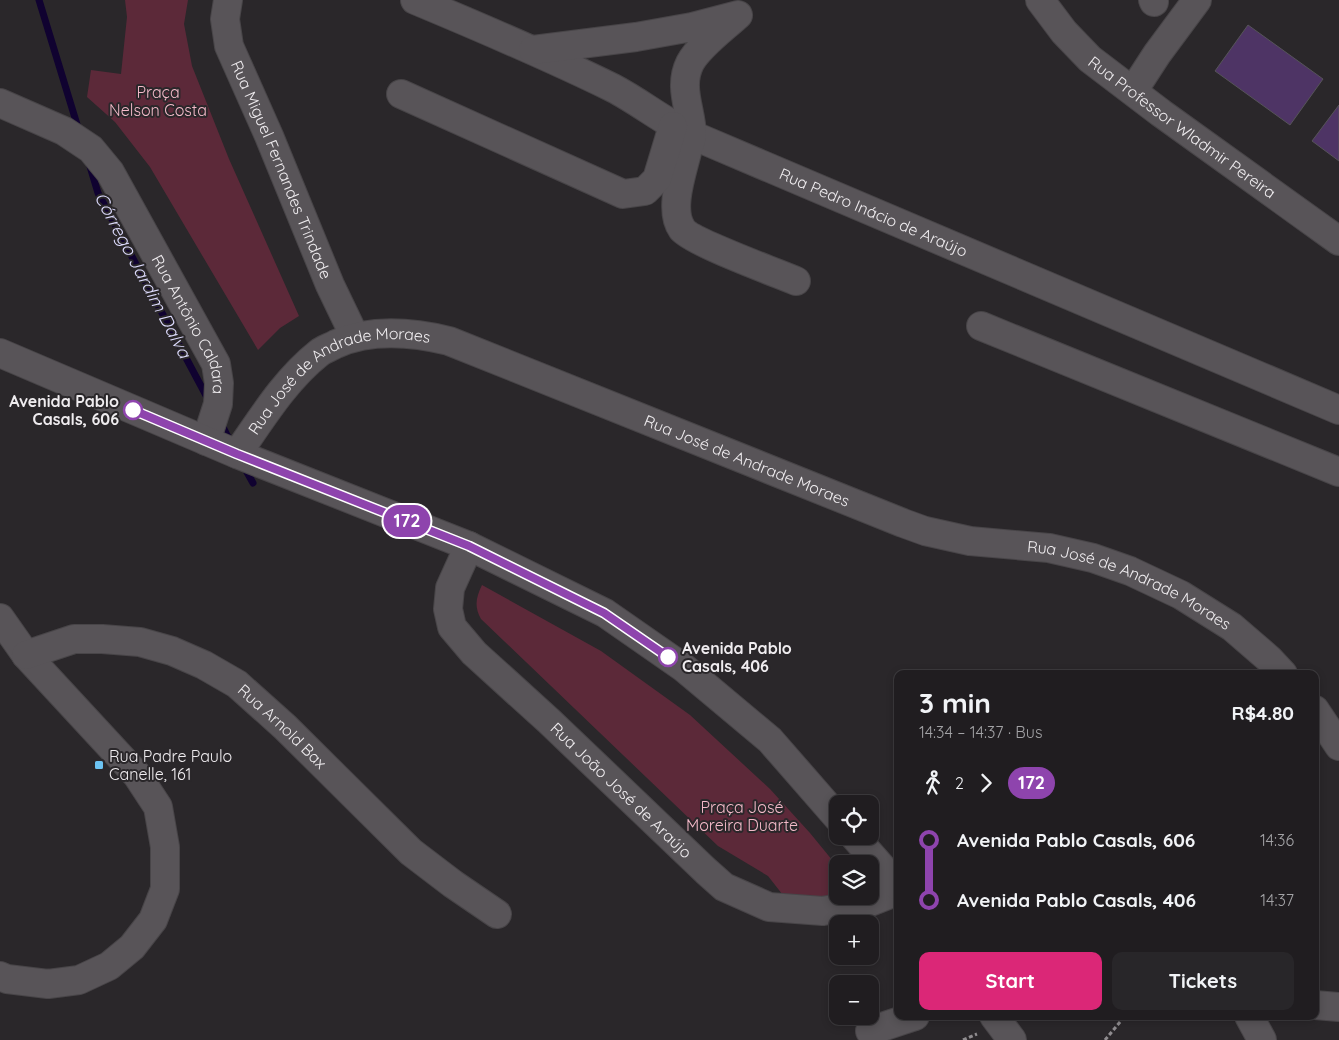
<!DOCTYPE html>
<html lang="en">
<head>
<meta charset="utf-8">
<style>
  :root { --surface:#201d20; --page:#282629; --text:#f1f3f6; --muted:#a2a2a5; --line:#3d3b3e; --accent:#db2777 }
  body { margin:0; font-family:Quicksand,sans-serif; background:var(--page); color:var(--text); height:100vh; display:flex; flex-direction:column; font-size:19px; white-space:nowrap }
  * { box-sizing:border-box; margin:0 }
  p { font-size:16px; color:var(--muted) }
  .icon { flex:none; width:28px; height:28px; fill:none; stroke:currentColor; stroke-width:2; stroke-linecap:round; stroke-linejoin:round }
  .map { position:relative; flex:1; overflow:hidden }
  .side { position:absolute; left:894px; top:670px; width:425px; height:350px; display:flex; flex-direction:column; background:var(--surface); border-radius:10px; box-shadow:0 2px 8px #0003,0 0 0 1px var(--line) }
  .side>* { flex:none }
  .badge { padding:0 10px; border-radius:16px; font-size:18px; line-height:32px }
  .fabs { position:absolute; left:829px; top:795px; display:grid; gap:10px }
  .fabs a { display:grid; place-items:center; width:50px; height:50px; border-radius:10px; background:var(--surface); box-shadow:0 2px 8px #0003,0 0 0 1px var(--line); font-size:25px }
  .map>.badge { position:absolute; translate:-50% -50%; box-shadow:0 0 0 2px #fff }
  .legs { display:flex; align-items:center; gap:8px; height:55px; padding:0 25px; font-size:16px }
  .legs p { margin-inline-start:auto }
  .summary { display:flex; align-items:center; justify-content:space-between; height:85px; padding:0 25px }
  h1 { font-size:28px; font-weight:800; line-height:38px }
  .button { display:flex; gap:10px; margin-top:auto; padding:10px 25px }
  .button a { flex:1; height:58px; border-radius:10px; background:var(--accent); color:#fff; font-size:20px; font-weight:800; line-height:58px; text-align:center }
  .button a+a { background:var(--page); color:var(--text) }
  ul { padding:0 25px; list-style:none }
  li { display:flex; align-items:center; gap:18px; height:60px; font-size:19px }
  li i { display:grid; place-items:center; width:8px; height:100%; margin:0 6px; background:currentColor }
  li i::after { content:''; width:12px; height:12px; margin:-6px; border:4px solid; border-radius:50%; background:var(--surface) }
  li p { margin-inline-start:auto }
  li:first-child i { background:linear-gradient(#0000 50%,currentColor 0) }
  li:last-child i { background:linear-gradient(currentColor 50%,#0000 0) }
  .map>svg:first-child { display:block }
  .green { fill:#5c2939 }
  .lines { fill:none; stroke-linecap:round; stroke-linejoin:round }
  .stream { stroke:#100230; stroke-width:7 }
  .building { fill:#4e3465; stroke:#565459 }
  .minor-casing { stroke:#484548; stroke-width:30 }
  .path { stroke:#8f8c8f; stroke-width:3; stroke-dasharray:4 2.5; stroke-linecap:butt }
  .minor { stroke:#585458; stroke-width:28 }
  .line-1-casing { stroke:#fff; stroke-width:11 }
  .line-1 { stroke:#8e44ad; stroke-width:8 }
  .stop-1-dot { fill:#fff; stroke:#8e44ad; stroke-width:2.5 }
  .poi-dot { fill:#6cc3f2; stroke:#2a272a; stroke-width:2 }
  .labels { text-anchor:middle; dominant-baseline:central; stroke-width:4; stroke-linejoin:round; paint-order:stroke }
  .park-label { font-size:16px; fill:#f4bac9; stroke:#2a272a }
  .street-label { font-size:16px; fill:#efecef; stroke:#2a272a }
  .stop-label { font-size:16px; font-weight:bold; fill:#efecef; stroke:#2a272a; text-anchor:end }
  .poi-label { font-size:16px; fill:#efecef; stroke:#2a272a; text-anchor:start }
  .water-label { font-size:18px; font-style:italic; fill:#dcdafc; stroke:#2a272a }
</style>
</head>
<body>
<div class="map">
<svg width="1339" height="1040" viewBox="0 0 1339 1040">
  <rect width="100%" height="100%" fill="#2a272a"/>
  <!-- green -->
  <path class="green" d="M125 0H188L184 24 192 66 229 159 299 316 280 328 258 350 150 167 115 122 87 97 91 70 121 74 127 17Z
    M482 585 601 651 690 715 770 789 810 833 837 866 838 896 786 899 768 876 718 846 481 619C474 607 476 597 482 585Z"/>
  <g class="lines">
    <!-- stream -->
    <path class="stream" d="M39 0 79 131
      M89 163 98 193 209 401
      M220 421 231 443
      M243 465 253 483"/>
  </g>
  <!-- building -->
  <path class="building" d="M1248 25 1323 79 1290 125 1215 71Z
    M1339 105V161L1312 141Z"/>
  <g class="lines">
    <defs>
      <g id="minor">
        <path id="s1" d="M228 0 225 19 229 46 269 136 330 285 355 337"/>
        <path id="s2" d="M415 0C482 28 548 56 613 88 640 102 664 122 692 135L1339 410"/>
        <path id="s3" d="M1040 0 1064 32 1090 59 1161 113 1339 241"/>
        <path d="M1153 0 1154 2"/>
        <path d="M533 50 636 37 692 27 738 15C724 28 699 46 690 63 678 87 691 109 692 134 692 138 690 144 688 148 683 171 668 209 682 229 690 241 777 273 796 281"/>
        <path d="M1133 91 1157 54 1197 0"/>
        <path d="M401 94 623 194 645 191 657 179 673 126"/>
        <path id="s4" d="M0 103 64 131 91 149 110 172 216 364 219 383 218 404 206 441"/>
        <path d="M981 326 1339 472"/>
        <path d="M0 353 237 454 469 546 605 613 684 668 770 740 838 818"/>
        <path id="s5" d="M237 454C262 418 285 380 319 353 324 349 331 347 336 344 372 328 412 332 449 341L903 523 925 531 970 541 1049 548 1093 558 1130 571 1181 595 1232 627 1269 659 1283 674"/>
        <path id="s6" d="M469 546 450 588 448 609 452 627 474 653 549 721 706 871 724 887 769 907 823 911 870 902 898 891"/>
        <path d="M0 618 26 655 137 775 158 807 165 847V889L153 920 132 947 109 966 79 980 48 984 7 979 0 976"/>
        <path id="s7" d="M26 655 74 639H102L140 642 172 651 204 665 237 684 285 727 411 852 453 884 497 914"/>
        <path d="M1315 710 1339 746"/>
        <path d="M854 836 898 886"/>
        <path d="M1315 1005 1339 1007"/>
        <path d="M994 1016 1012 1040"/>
        <path d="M1249 1016 1262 1040"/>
        <path d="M870 1031 915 1016"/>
      </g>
    </defs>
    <!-- minor casing -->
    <use href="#minor" class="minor-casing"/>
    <!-- path -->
    <path class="path" d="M963 1040 977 1034
      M1105 1040 1125 1016"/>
    <!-- minor -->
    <use href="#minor" class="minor"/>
  </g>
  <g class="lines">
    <defs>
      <path id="line-1" d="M133 410 237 454 469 546 604 613 668 657"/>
    </defs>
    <!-- line-1 casing -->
    <use href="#line-1" class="line-1-casing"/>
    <!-- line-1 -->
    <use href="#line-1" class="line-1"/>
  </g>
  <!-- markers -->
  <g class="stop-1-dot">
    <circle cx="133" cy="410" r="9"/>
    <circle cx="668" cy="657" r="9"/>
  </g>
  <rect class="poi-dot" x="94" y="760" width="10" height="10" rx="2.5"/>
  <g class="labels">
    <!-- park labels -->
    <g class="park-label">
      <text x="158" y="92">Praça<tspan x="158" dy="18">Nelson Costa</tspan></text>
      <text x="742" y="807">Praça José<tspan x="742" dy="18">Moreira Duarte</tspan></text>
    </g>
    <!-- street labels -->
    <g class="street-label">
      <text stroke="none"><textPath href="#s3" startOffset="192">Rua Professor Wladmir Pereira</textPath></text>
      <text stroke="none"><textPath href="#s1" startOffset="181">Rua Miguel Fernandes Trindade</textPath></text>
      <text stroke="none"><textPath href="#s2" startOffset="506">Rua Pedro Inácio de Araújo</textPath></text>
      <text stroke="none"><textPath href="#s4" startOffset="305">Rua Antônio Caldara</textPath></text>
      <text stroke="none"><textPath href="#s5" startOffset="136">Rua José de Andrade Moraes</textPath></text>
      <text stroke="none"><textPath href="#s5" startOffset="586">Rua José de Andrade Moraes</textPath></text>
      <text stroke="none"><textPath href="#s5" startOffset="991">Rua José de Andrade Moraes</textPath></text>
      <text stroke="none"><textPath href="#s7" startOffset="285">Rua Arnold Bax</textPath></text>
      <text stroke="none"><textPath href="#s6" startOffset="321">Rua João José de Araújo</textPath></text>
    </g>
    <!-- stop labels -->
    <g class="stop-label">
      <text x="119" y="401">Avenida Pablo<tspan x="119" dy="18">Casals, 606</tspan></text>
      <text x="682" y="648" text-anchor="start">Avenida Pablo<tspan x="682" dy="18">Casals, 406</tspan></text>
    </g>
    <!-- poi labels -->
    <g class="poi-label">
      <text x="109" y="756">Rua Padre Paulo<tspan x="109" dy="18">Canelle, 161</tspan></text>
    </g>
    <!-- water labels -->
    <g class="water-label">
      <text transform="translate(143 275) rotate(62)">Córrego Jardim Dalva</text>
    </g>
  </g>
</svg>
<div class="fabs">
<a><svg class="icon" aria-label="locate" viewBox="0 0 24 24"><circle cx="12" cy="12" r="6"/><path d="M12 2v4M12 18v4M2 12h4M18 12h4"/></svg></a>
<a><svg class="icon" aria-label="layers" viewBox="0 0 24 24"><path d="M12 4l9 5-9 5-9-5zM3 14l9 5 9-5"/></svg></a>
<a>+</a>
<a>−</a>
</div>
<b class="badge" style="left:407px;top:521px;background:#8e44ad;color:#fff">172</b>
<section class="side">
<div class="summary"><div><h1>3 min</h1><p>14:34 – 14:37 · Bus</p></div><b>R$4.80</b></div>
<div class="legs"><svg class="icon" aria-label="walk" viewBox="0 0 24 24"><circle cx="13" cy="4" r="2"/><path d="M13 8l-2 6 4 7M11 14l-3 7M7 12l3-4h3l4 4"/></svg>2<svg class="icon" aria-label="forward" viewBox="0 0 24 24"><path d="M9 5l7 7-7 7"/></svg><b class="badge" style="background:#8e44ad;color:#fff">172</b></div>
<ul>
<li><i style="color:#8e44ad"></i><b>Avenida Pablo Casals, 606</b><p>14:36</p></li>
<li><i style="color:#8e44ad"></i><b>Avenida Pablo Casals, 406</b><p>14:37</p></li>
</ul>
<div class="button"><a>Start</a><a>Tickets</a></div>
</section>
</div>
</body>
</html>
